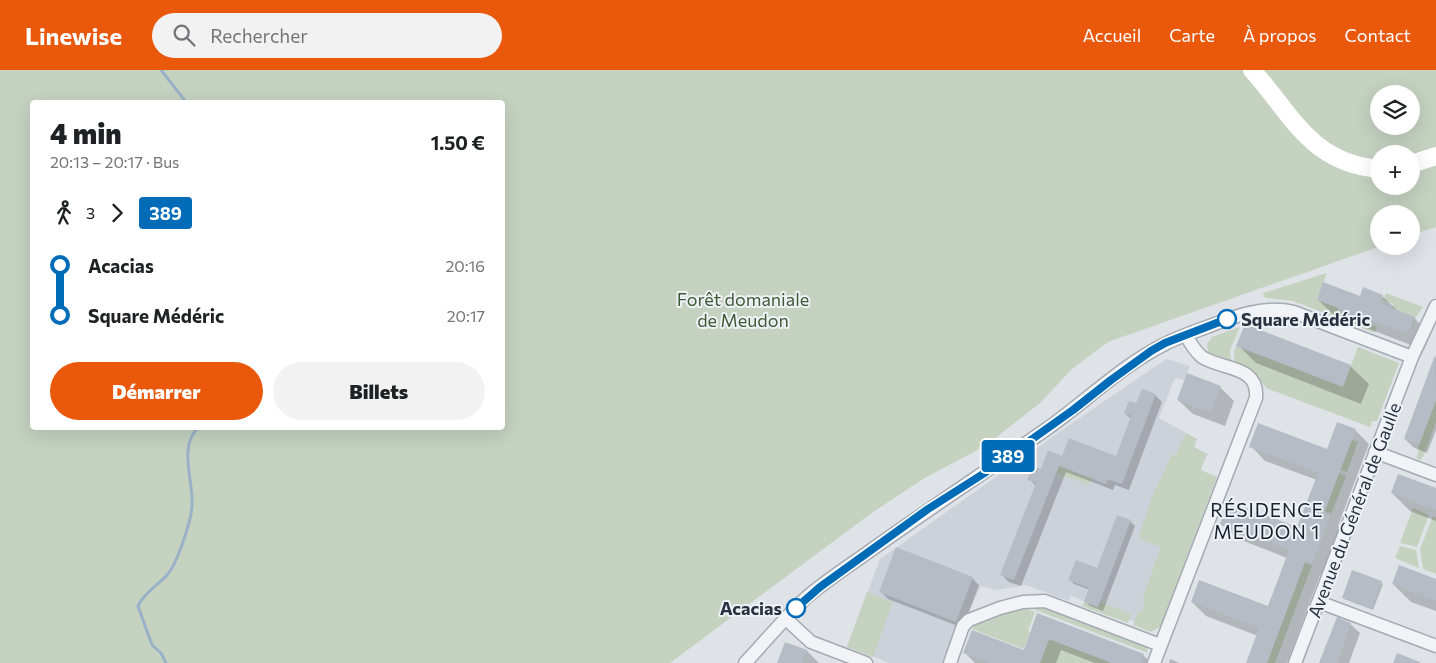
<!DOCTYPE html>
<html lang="fr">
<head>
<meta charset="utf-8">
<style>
  :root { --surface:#fff; --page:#f2f2f2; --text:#202124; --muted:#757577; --accent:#ea580c }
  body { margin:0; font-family:Commissioner,sans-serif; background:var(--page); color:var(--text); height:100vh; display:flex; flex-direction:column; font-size:19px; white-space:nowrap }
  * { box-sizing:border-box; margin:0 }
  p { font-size:16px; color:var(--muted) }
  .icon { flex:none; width:28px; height:28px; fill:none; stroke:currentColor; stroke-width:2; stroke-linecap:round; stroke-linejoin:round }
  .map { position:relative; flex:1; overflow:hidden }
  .details { position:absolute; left:30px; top:30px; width:475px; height:330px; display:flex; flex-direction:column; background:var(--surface); border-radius:5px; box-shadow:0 5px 20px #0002 }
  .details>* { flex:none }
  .badge { padding:0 10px; border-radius:4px; font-size:18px; line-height:32px }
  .buttons { position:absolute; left:1370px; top:15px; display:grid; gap:10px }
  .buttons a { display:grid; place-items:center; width:50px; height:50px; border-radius:50%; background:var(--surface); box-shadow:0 5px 20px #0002; font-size:25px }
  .map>.badge { position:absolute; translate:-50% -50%; box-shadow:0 0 0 2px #fff }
  .legs { display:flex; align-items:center; gap:8px; height:55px; padding:0 20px; font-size:16px }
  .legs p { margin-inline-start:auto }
  .summary { display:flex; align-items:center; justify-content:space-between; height:85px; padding:0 20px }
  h1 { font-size:28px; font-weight:800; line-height:38px }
  .cta { display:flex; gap:10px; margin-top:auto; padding:10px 20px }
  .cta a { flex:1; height:58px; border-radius:30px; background:var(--accent); color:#fff; font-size:20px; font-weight:800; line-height:58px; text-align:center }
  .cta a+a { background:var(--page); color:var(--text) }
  ul { padding:0 20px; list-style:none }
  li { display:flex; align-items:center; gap:18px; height:50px; font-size:19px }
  li i { display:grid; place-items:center; width:8px; height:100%; margin:0 6px; background:currentColor }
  li i::after { content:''; width:12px; height:12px; margin:-6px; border:4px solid; border-radius:50%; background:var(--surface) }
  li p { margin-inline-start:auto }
  li:first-child i { background:linear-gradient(#0000 50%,currentColor 0) }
  li:last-child i { background:linear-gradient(currentColor 50%,#0000 0) }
  header { display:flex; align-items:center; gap:30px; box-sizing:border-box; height:70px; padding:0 25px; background:var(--accent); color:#fff }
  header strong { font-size:24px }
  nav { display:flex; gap:28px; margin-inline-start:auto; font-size:18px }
  .search { width:350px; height:45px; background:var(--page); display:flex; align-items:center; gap:12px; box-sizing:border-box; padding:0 18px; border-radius:28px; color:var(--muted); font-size:19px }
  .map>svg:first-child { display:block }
  .built { fill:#cdd2da }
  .green { fill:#c5d2c0; fill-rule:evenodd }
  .shadow { fill:#0003 }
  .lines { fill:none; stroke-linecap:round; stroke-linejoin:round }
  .stream { stroke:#9ab2c8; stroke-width:3 }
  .building { fill:#b6bcc5 }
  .street-casing { stroke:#a4aab2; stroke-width:15 }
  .street { stroke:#f1f3f6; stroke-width:12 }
  .secondary { stroke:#fff; stroke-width:18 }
  .line-1-casing { stroke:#fff; stroke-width:11 }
  .line-1 { stroke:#006cb8; stroke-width:8 }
  .stop-1-dot { fill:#fff; stroke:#006cb8; stroke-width:2.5 }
  .labels { text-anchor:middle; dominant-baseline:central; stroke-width:4; stroke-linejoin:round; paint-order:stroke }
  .park-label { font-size:18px; fill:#3e5b35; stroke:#eef2f6 }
  .stop-label { font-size:18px; font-weight:bold; fill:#28313f; stroke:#eef2f6; text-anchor:start }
  .street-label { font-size:18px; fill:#28313f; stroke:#eef2f6 }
  .neighbourhood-label { font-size:19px; letter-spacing:1px; fill:#1a2230; stroke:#eef2f6 }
</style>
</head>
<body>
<header>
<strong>Linewise</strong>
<div class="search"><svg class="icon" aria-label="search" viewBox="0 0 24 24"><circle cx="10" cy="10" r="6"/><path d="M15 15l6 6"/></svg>Rechercher</div>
<nav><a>Accueil</a><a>Carte</a><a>À propos</a><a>Contact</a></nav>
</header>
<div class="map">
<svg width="1436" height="593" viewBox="0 0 1436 593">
  <rect width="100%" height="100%" fill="#dfe3e8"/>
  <!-- built -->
  <path class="built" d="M1166 289 1190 296 1184 310 1175 308 1159 348 1197 369 1194 377 1208 384 1200 400 1212 405 1150 558 1071 526 1069 531 1026 515 997 520 981 516 945 593H890L847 577 880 489 1068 356Z"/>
  <!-- green -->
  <path class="green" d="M0 0H1436V157L1411 165V144H1379V176H1381L1108 272 1072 299 1040 333 985 376 923 409 873 442 670 593H0ZM1379 24H1411V56H1379ZM32 32H502V358H32ZM1379 84H1411V116H1379Z
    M1327 203 1317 230 1338 238 1335 247 1293 231 1267 228 1264 227 1263 223Z
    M1386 223 1423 237 1416 247 1409 265 1415 247 1392 238 1393 234 1383 230Z
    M1341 243 1377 257 1375 263 1338 249Z
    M1240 257 1230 280 1231 291 1208 282 1207 274 1212 267Z
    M1236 276 1343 316 1358 277 1399 293 1377 351H1372L1370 357 1266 318 1255 302 1235 292 1234 282Z
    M1436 330V352L1423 387 1420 390 1416 388 1419 381 1417 380Z
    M1186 363 1197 369 1194 377 1206 384 1201 400 1217 407 1161 556 1151 562 1133 555 1138 542 1141 543 1144 534 1143 527 1161 477 1142 470 1139 466 1152 427 1172 384 1176 385Z
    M1352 370 1358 372 1347 402 1340 400Z
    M1059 396 1092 409 1089 415 1056 403Z
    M1339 403 1346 406 1331 444 1325 441Z
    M1413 438 1429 445 1417 477 1400 473Z
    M1433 446 1436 448V504L1423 499 1420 479Z
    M1400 476 1416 480 1419 498 1395 488Z
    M1305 492 1312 495 1275 593H1267Z
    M867 522 893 532 873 587 847 577Z
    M1084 532 1098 537 1100 532 1131 544 1128 553 1082 536Z
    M1025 536 1052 538 1146 576 1148 583Z
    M1022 537 1035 542 1028 561 1030 562 1024 579 972 559C979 546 1008 542 1022 537Z
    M1049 569 1112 593H1040Z"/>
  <!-- shadow -->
  <path class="shadow" d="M1382 226 1399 242 1414 248 1431 264 1424 280 1335 246 1318 230Z
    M1238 275 1350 296 1369 314 1361 334 1256 293Z
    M1436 286V360L1427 383 1413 377 1405 369Z
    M1220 317 1234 331 1225 356 1193 344 1178 330Z
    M1155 325 1162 332 1129 420 1115 415 1113 420 1066 402 1021 516 1009 512 1002 505 1036 416 1029 409 1063 387 1117 388 1131 349 1125 343Z
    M1355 360 1369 374 1338 456 1344 461 1326 508 1320 505 1287 593H1248L1258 566 1206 546 1192 532 1269 537 1287 488 1236 468 1221 454 1298 459 1317 410 1265 391 1251 376 1328 381Z
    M1436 419V451L1410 441 1392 423Z
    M1130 451 1135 456 1103 541 1090 536 1085 531 1090 520 1074 514 1070 510 1097 500Z
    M972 508 979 515 963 558 888 529 881 522Z
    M1436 510V541L1411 532 1393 514Z
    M1381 512 1383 514 1373 540 1344 529Z
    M1038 545 1143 585 1151 593H1095L1061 580 1056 593H975L964 582 1024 581Z
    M1350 554 1360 563 1349 593H1320Z
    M786 573 807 581 819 593H778Z
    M1170 589 1180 593H1169Z"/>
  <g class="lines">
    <!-- stream -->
    <path class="stream" d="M161 0 186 32
      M166 593 161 583 152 575 138 536C144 523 158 515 167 505 177 494 191 452 192 436 194 413 178 376 198 358"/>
  </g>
  <!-- building -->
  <path class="building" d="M1323 212 1360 226 1363 217 1383 225 1380 233 1415 247 1408 264 1317 230Z
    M1245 254 1351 295 1343 317 1236 276Z
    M1435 285 1436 330 1419 375 1404 369Z
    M1187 303 1221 316 1210 343 1177 330Z
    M1142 319 1156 324 1122 414 1108 409 1106 414 1059 396 1014 510 1000 505 1036 413 1027 410 1033 396 1041 399 1048 380 1062 386 1069 368 1116 386 1131 346 1124 343 1129 331 1136 333Z
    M1337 352 1356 359 1324 443 1330 446 1312 495 1305 492 1267 593H1246L1259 558 1191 532 1199 510 1268 536 1289 480 1220 454 1229 431 1297 457 1318 403 1249 377 1258 353 1327 379Z
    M1398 404 1436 418V440L1391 423Z
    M1117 445 1131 450 1098 537 1084 532 1089 518 1068 510 1076 490 1097 498Z
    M896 477 973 507 956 552 879 522Z
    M1399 495 1436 509V531L1392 514Z
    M1352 500 1382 511 1372 539 1342 528Z
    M1037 543 1144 584 1140 593H1112L1049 569 1040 593H990L963 583 972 560 1024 580Z
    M1337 547 1351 553 1337 593H1319Z
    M785 572 807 580 802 593H777Z
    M1397 583 1420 592V593H1393Z"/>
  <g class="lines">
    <defs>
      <path id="street" d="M1375 382 1436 405
        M1319 532 1436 576
        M786 549 811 572 866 593
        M745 593C766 571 785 547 807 527 828 509 852 494 874 478 932 437 991 398 1048 358 1086 331 1124 294 1165 274 1178 267 1193 262 1207 257 1235 246 1264 235 1294 242L1412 287
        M950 593 963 556 969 550 1000 538 1023 532 1045 531 1160 575
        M1154 593 1256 328C1259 295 1222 300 1202 287 1195 281 1190 273 1186 265
        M1295 593 1412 287 1436 236"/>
    </defs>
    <!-- street casing -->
    <use href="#street" class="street-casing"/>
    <!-- street -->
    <use href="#street" class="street"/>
    <!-- secondary -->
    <path class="secondary" d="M1252 0C1292 44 1310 93 1379 99
      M1411 94 1436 86"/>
  </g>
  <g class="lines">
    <defs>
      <path id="line-1" d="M796 538 820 517 928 439 983 404 1073 340 1111 310 1151 281 1165 273 1227 249"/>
    </defs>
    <!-- line-1 casing -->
    <use href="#line-1" class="line-1-casing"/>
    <!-- line-1 -->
    <use href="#line-1" class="line-1"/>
  </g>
  <!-- markers -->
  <g class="stop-1-dot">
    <circle cx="1227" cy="249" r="9"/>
    <circle cx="796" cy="538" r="9"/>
  </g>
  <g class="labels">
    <!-- park labels -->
    <g class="park-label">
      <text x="743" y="229">Forêt domaniale<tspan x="743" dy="21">de Meudon</tspan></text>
    </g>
    <!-- stop labels -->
    <g class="stop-label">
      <text x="1241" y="249">Square Médéric</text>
      <text x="782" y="538" text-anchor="end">Acacias</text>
    </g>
    <!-- street labels -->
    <g class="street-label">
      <text transform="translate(1354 440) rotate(-69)">Avenue du Général de Gaulle</text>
    </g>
    <!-- neighbourhood labels -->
    <g class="neighbourhood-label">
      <text x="1267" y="439">RÉSIDENCE<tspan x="1267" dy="22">MEUDON 1</tspan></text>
    </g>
  </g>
</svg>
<div class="buttons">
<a><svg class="icon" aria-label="layers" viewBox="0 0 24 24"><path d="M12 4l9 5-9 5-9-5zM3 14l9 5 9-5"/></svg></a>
<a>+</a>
<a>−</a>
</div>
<b class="badge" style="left:1008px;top:386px;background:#006cb8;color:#fff">389</b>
<section class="details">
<div class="summary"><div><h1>4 min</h1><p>20:13 – 20:17 · Bus</p></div><b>1.50 €</b></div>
<div class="legs"><svg class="icon" aria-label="walk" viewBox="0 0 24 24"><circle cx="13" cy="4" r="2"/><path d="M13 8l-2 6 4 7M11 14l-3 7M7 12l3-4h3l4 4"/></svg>3<svg class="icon" aria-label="forward" viewBox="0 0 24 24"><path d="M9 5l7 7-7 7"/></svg><b class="badge" style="background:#006cb8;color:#fff">389</b></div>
<ul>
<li><i style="color:#006cb8"></i><b>Acacias</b><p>20:16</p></li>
<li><i style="color:#006cb8"></i><b>Square Médéric</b><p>20:17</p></li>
</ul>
<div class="cta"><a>Démarrer</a><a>Billets</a></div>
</section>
</div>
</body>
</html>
